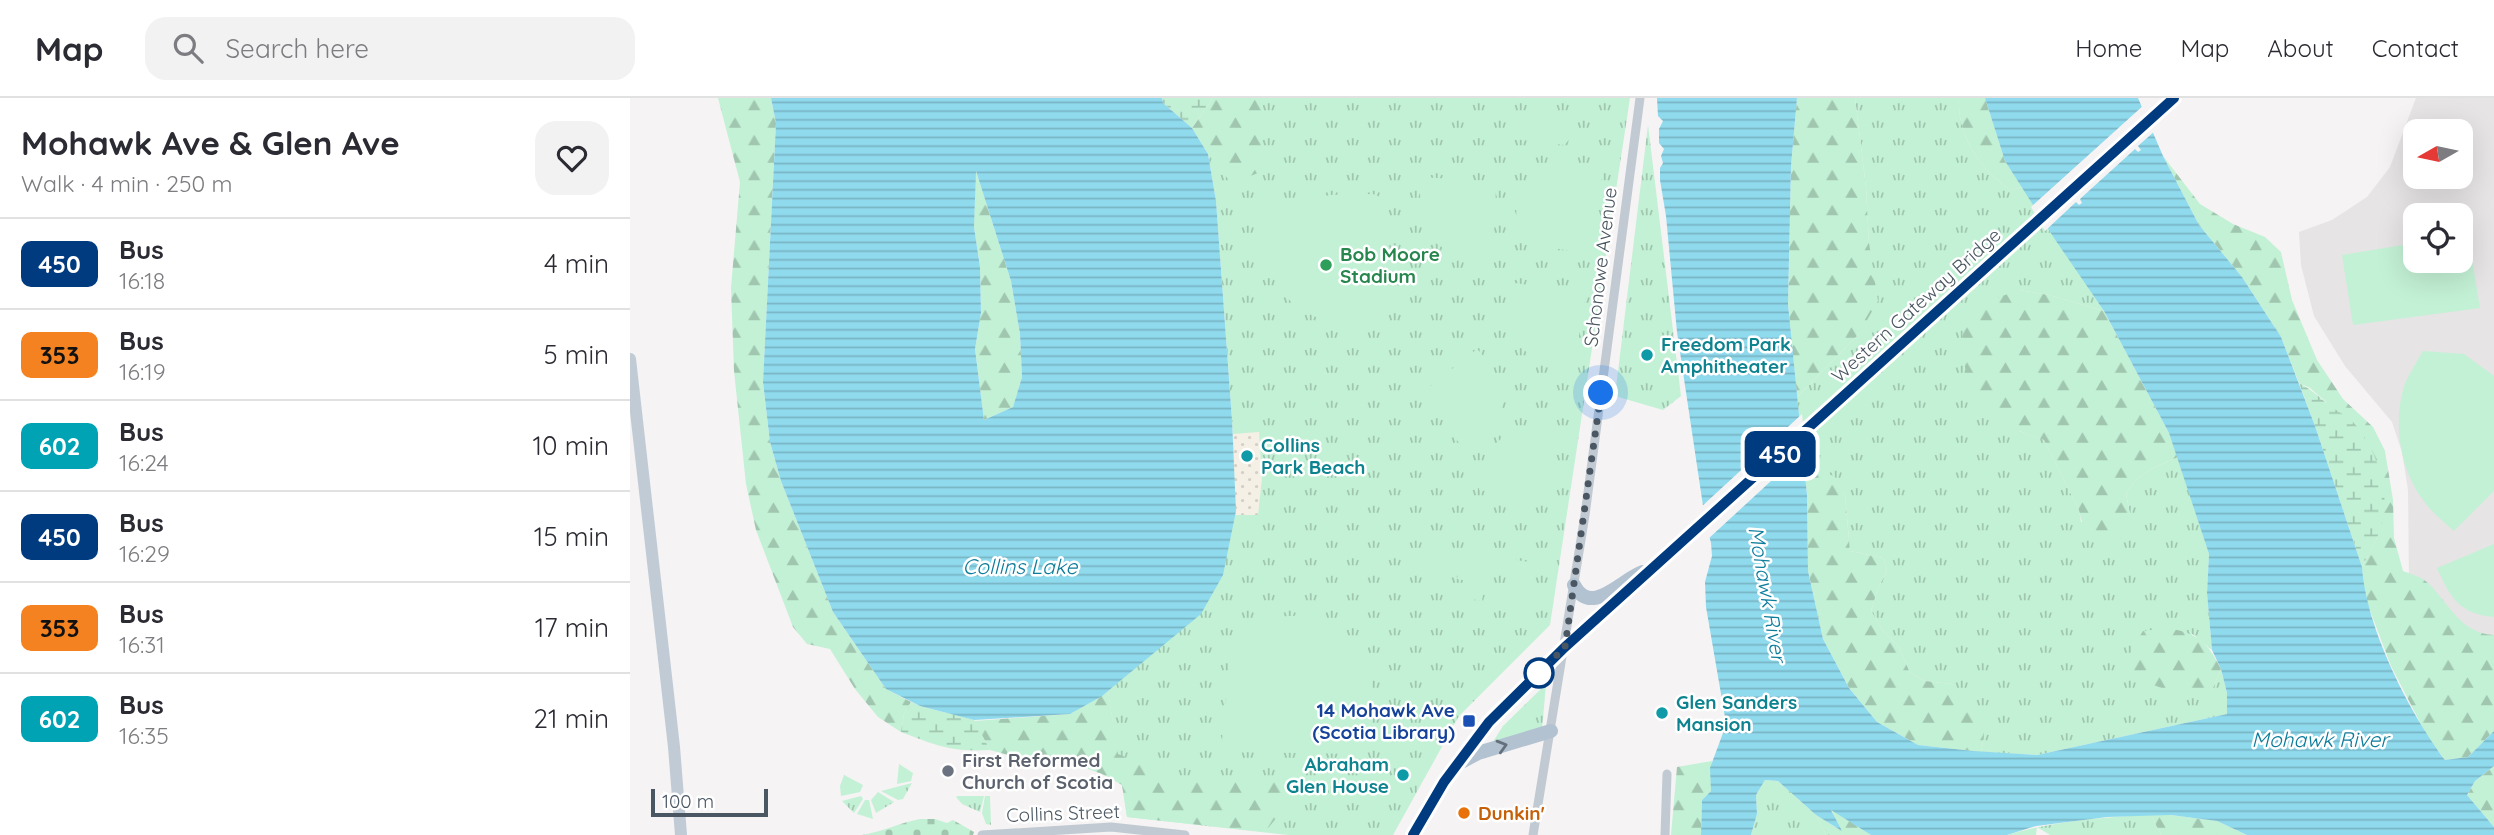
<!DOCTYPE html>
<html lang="en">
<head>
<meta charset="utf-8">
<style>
  :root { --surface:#fff; --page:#f2f2f3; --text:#2b2b33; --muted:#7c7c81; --line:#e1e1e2 }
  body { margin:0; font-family:Quicksand,sans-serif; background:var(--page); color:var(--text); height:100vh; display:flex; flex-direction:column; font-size:26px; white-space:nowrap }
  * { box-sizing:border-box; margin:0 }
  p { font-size:23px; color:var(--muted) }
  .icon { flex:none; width:38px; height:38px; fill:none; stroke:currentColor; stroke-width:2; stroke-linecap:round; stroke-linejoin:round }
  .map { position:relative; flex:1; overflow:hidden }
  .drawer { display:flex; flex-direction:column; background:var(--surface); width:630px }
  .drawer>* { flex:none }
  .badge { padding:0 14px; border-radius:10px; font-size:24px; line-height:46px }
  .needle { width:46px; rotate:261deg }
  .buttons { position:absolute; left:1773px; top:21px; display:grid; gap:14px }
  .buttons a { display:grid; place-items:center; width:70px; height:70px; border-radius:14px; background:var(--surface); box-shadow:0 7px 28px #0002; font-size:35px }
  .scale { position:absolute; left:21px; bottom:18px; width:117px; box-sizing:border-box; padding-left:7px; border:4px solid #4a5661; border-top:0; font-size:19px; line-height:24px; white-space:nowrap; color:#4a5661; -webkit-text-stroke:5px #fff; paint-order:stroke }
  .you { position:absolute; width:35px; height:35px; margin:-18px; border:5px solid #fff; border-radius:50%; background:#1a73e8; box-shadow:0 0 0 10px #1a73e833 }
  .map>.badge { position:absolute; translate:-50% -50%; box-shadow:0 0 0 4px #fff }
  .round { display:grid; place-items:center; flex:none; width:74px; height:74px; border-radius:21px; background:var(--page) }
  .headline { display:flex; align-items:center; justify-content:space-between; height:119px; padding:0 21px }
  h1 { font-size:33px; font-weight:700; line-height:52px }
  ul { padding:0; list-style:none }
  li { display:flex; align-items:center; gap:21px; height:91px; padding:0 21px; border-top:2px solid var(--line) }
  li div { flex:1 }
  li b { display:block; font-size:26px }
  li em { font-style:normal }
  li .badge { min-width:77px; font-weight:700; text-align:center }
  header { display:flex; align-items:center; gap:42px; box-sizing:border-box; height:98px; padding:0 35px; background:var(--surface); border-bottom:2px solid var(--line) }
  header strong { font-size:33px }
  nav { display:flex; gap:38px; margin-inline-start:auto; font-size:24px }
  .search { width:490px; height:63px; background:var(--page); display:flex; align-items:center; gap:18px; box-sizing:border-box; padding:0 24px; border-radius:21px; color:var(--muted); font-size:26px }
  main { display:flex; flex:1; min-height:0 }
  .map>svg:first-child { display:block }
  .education { fill:#e6e4e5; fill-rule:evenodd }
  .grass { fill:url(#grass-tufts) }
  .forest { fill:url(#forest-firs) }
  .wetland { fill:url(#wetland-marsh) }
  .sand { fill:url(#sand-dots) }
  .cemetery { fill:url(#cemetery-stones) }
  .pitch { fill:#c3f1d5 }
  .water { fill:url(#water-rules); fill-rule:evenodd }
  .pier { fill:#f5f3f3 }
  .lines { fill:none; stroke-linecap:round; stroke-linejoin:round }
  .street { stroke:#c1cad2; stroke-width:9 }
  .secondary { stroke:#c1cbd6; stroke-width:12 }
  .primary { stroke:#b3c2d1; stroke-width:14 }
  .oneway { stroke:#64717d }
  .line-casing { stroke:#fff; stroke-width:16 }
  .line { stroke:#003b80; stroke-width:10 }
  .walk { stroke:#4a5661; stroke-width:7; stroke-dasharray:0 12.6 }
  .leisure-dot { fill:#2e9e5b; stroke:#fff; stroke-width:2.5 }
  .culture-dot { fill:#0f9aa8; stroke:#fff; stroke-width:2.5 }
  .stop-dot { fill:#fff; stroke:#003b80; stroke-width:3.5 }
  .transit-dot { fill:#1a4fb4; stroke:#fff; stroke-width:2.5 }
  .worship-dot { fill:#6b7280; stroke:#fff; stroke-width:2.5 }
  .food-dot { fill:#e8710a; stroke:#fff; stroke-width:2.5 }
  .labels { text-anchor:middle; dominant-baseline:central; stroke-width:5; stroke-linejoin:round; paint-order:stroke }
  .leisure-label { font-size:19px; font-weight:bold; fill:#27864d; stroke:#fff; text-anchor:start }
  .street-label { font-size:19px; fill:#4a5661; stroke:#fff }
  .culture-label { font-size:19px; font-weight:bold; fill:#0d838f; stroke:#fff; text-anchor:start }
  .transit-label { font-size:19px; font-weight:bold; fill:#164399; stroke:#fff; text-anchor:end }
  .worship-label { font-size:19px; font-weight:bold; fill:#5b616d; stroke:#fff; text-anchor:start }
  .food-label { font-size:19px; font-weight:bold; fill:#c56008; stroke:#fff; text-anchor:start }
  .water-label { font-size:21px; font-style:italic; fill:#0c7c9b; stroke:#fff }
</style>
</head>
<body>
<header>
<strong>Map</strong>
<div class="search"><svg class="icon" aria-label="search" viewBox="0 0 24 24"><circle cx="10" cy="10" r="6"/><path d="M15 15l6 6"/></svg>Search here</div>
<nav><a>Home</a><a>Map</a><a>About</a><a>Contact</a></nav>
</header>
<main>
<section class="drawer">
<div class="headline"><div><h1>Mohawk Ave &amp; Glen Ave</h1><p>Walk · 4 min · 250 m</p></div><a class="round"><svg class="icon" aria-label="heart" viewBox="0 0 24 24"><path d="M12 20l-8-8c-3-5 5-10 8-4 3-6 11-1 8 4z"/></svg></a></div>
<ul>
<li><span class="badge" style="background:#003b80;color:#fff">450</span><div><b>Bus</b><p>16:18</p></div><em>4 min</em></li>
<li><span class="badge" style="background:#f58220;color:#111">353</span><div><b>Bus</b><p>16:19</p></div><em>5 min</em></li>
<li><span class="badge" style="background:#00a3b4;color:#fff">602</span><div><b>Bus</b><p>16:24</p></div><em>10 min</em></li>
<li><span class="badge" style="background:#003b80;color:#fff">450</span><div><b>Bus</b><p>16:29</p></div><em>15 min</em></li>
<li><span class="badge" style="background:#f58220;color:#111">353</span><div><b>Bus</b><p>16:31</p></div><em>17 min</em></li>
<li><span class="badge" style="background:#00a3b4;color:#fff">602</span><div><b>Bus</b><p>16:35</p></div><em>21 min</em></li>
</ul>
</section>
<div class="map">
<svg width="1864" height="737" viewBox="0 0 1864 737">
  <defs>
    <pattern id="grass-tufts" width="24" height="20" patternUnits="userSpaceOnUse" patternTransform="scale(1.75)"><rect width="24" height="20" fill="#c3f1d5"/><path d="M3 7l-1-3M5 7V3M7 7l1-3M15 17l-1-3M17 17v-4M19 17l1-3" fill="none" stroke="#a0c6b0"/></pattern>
    <pattern id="forest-firs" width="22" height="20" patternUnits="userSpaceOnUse" patternTransform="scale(1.75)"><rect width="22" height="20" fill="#c3f1d5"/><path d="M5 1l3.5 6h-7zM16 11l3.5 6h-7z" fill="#a0c6b0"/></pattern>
    <pattern id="wetland-marsh" width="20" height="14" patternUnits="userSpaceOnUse" patternTransform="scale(1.75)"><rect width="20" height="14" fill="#c3f1d5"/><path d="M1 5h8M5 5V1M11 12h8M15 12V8" fill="none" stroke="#a0c6b0"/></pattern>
    <pattern id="sand-dots" width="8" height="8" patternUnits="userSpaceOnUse" patternTransform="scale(1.75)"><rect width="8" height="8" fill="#f5f0e5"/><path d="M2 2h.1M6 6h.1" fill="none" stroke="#d4d0c7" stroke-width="1.8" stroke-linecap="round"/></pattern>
    <pattern id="cemetery-stones" width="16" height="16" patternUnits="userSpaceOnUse" patternTransform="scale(1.75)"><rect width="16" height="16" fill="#c3f1d5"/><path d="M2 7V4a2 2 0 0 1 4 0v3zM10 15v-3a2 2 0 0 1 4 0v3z" fill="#a0c6b0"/></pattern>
    <pattern id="water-rules" width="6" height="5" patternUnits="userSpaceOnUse" patternTransform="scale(1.75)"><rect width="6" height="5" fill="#90daee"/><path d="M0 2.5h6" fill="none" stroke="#78b4c4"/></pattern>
  </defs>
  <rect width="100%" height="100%" fill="#f5f3f3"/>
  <!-- education -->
  <path class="education" d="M1786 0H1864V549L1779 485 1778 392 1772 354 1762 324 1715 268 1684 218 1671 167 1669 134 1702 122 1737 99 1760 69ZM1785 33H1830V79H1785ZM1785 117H1830V163H1785Z"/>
  <!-- grass -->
  <path class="grass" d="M609 0H1000L920 527 829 618 763 737H658L497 719 478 593 523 555 606 413 602 322 586 103 578 56Z
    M1225 0H1329C1327 38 1350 72 1381 92L1392 89 1474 213 1419 197 1389 192V333L1414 342 1449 412 1451 424 1500 416 1496 396C1507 375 1527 368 1548 359L1579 456 1577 495 1582 552 1561 535 1582 592 1591 571 1597 595V616L1407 657 1351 654 1354 639 1322 586 1295 583 1280 575 1269 549 1253 533 1241 513 1248 490 1257 473 1253 460 1220 453 1215 397 1204 379 1174 364 1167 299 1229 236 1239 145 1236 89Z
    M1018 27 1051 298 1033 312 985 298Z
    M916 586 912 632 861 647 873 628Z
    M269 666 283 675 281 683 267 686Z
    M214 677 233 687 230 694 211 698 210 688Z
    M1135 682 1148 683 1186 717 1196 737H1121L1127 716 1126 697Z
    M282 685 273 701 268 702 251 693Z
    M248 694 264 704 246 715 241 702Z
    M231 698 233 701 224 715 212 703Z
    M328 698H354L350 714 332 706 326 699Z
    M355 698H360L361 727 356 726 352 715Z
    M235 702H239L243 721 227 716Z
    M1521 717 1531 737H1420L1407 729 1406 737H1377C1424 723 1472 719 1521 717Z"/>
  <!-- forest -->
  <path class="forest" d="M88 0H141L146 25 133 284 140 344 151 383 203 514 256 591 281 604 274 616 271 634 248 619 225 591 200 551 177 546 163 529 126 432 116 386 104 273 101 190 110 84Z
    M583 0H635L629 22 637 71 602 86 578 56 562 30Z
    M1167 0H1225L1236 89 1239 145 1248 203 1229 236 1167 299 1158 206 1161 68Z
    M1329 0H1355L1375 63 1392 89 1381 92C1350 72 1327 38 1329 0Z
    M1533 58 1570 106 1603 126 1635 139 1651 154 1662 202 1687 262 1713 301 1743 329 1755 353 1763 402 1764 440 1773 473C1781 476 1792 479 1798 485 1819 505 1831 536 1864 537V633L1838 659 1815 662 1797 638 1761 568 1733 494 1732 469 1747 440 1696 304 1680 290 1669 285 1651 239 1612 179 1569 127Z
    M345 70 381 183 390 236 392 279 383 309 354 322 345 251 351 215 350 169 344 129Z
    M1389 192 1419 197 1474 213 1539 335 1548 359C1527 368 1507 375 1496 396L1500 416 1494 438 1479 445C1462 438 1452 432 1449 412L1414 342C1392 334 1365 326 1348 307 1337 294 1326 234 1337 219 1346 207 1374 197 1389 192Z
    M1174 364 1205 379 1215 397 1220 453 1253 460 1257 473 1248 490 1241 513 1253 533 1269 549 1280 575 1295 583 1322 586 1346 607 1354 639 1351 654 1288 647 1247 624 1219 590 1193 541 1178 473 1177 397Z
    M1538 530C1568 536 1577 543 1591 571L1582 592 1571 599 1545 595 1505 580 1501 552 1513 533Z
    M478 593 488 656 540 678 580 682 650 678 664 698 635 734 497 719 492 687 472 676 439 664 393 661 360 652 344 623 440 616Z
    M1082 663 1081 693 1072 702 1071 737H1041L1047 669Z
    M1864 668V729L1837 697 1845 683Z
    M1201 711 1241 737H1213Z
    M1521 717H1541L1587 723 1617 737H1531Z"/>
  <!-- wetland -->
  <path class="wetland" d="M532 0H583L562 30 533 5Z
    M1669 285C1679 290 1686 296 1695 304 1703 311 1714 316 1722 323 1743 345 1758 384 1754 414 1752 434 1741 452 1732 469L1685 328Z
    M281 604 290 608 344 622 360 652C320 654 308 648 271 634L274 616Z
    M1186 717 1212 733 1213 737H1196Z"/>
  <!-- sand -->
  <path class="sand" d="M629 334 632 380 628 417H605L603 336Z"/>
  <!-- cemetery -->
  <path class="cemetery" d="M290 721H305L317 725 323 722 344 734 343 737H232C252 734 269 725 290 721Z"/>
  <!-- pitch -->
  <path class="pitch" d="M887 18 936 22 940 27 939 42 934 47 883 41 880 37 881 22Z
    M952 65 974 67 960 156 885 144 887 99 900 85 915 73 932 67Z
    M790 79 859 83 866 90 863 159C799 155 789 143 790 79Z
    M743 96C749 98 752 100 755 106 766 132 754 195 751 224 738 224 725 226 713 225 650 220 629 166 628 112L700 97Z
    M1838 137 1850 210 1723 227 1712 157 1785 145V163H1830L1831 138Z
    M886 185 956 197 943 272C889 261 871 242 886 185Z
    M847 251C866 271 884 300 862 325 854 335 841 342 831 348L798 299V290Z
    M1793 253 1834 256 1864 278V393L1824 433C1814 424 1801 414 1793 402 1771 373 1763 328 1773 292 1777 279 1786 265 1793 253Z
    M905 326 931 330 918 403 849 392C854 354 866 334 905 326Z
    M795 435 819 439 810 491 792 488 798 454 792 452Z
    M1864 446V519C1829 516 1820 499 1807 470Z
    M831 453 859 458 856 471 829 466Z
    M878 461 906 465 904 477 877 473Z
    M829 469 856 474 854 486 827 481Z
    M876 476 904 480 902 493 875 489Z
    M826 485 854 489 852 503 824 498Z
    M874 492 902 496 900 509 872 505Z
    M658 518C668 518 682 516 691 520 725 535 750 583 743 620 740 632 734 644 730 656L608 654 602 652 592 642 604 524Z"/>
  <!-- water -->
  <path class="water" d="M141 0H532L533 5 562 30 578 56 586 103 602 322 606 413 593 477 571 516 472 598 440 616 344 622 290 608 256 591 203 514 151 383 140 344 133 284 146 25ZM346 73 381 183 390 236 392 279 383 309 354 322 345 251 351 215 350 169 344 129Z
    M1027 0H1167L1161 68 1158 206 1177 397 1178 473 1193 541 1219 590 1247 624 1288 647 1343 653 1407 657 1597 616V595L1591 571 1582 552 1577 495 1579 456 1539 335 1474 213 1424 140 1375 63 1355 0H1508L1533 58 1569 127 1612 179 1651 239 1685 328 1732 469C1736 530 1779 614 1815 662L1838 659 1864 633V668L1845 683 1837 697 1864 729V737H1617L1587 723 1541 717 1477 719 1406 728 1377 737H1241L1201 712 1212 733 1186 717 1148 683 1135 682 1126 697 1127 716 1121 737H1071L1072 702 1081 693 1080 670 1093 635 1095 619 1076 509 1075 484 1082 458 1081 445 1075 421 1047 234 1036 118 1030 82V70L1033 65 1031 58 1034 51 1029 45V31L1033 23 1028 18Z"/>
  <!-- pier -->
  <path class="pier" d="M1515 6 1526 32 1508 48 1511 52 1508 54 1505 51 1450 101 1452 105 1449 107 1446 104 1415 133 1401 109Z
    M1172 316 1176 351 1170 356 1172 358 1169 361 1167 359 1077 442 1070 410Z"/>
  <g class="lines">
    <!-- street -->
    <path class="street" d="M352 737 481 729 555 737
      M903 737 955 417 1010 0
      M1035 737 1037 676"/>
    <!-- secondary -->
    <path class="secondary" d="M0 261 44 649 51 737"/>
    <!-- primary -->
    <path class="primary" d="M944 487C961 520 992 481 1013 474
      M833 663 848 655 921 633
      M783 737 814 683 859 624 935 549 1544 0"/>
  </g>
  <!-- one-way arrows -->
  <defs><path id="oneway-chevron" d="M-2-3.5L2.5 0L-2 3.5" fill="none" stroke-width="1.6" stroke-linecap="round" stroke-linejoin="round" transform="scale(1.75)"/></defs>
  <use class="oneway" href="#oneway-chevron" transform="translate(872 648) rotate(-16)"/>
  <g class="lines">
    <defs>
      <path id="line" d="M783 737 814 684 859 624 935 549 1544 0"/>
    </defs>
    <!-- line casing -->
    <use href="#line" class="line-casing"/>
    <!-- line -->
    <use href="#line" class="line"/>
    <!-- walk -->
    <path class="walk" d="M909 575 935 549 971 295"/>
  </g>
  <!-- markers -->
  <circle class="leisure-dot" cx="696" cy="167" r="7"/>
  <g class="culture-dot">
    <circle cx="1017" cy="257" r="7"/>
    <circle cx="617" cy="358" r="7"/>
    <circle cx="1032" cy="615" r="7"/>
    <circle cx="773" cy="677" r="7"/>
  </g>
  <circle class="stop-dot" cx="909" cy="575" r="14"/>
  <rect class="transit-dot" x="832" y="616" width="14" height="14" rx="3.5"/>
  <circle class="worship-dot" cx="318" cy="673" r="7"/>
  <circle class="food-dot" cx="834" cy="715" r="7"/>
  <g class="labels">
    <!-- leisure labels -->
    <g class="leisure-label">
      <text x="710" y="156">Bob Moore<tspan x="710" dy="22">Stadium</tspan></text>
    </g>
    <!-- street labels -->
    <g class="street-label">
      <text transform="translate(970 169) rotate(-83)">Schonowe Avenue</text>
      <text transform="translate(1286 207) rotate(-42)">Western Gateway Bridge</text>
      <text transform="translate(433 715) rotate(-2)">Collins Street</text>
    </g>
    <!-- culture labels -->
    <g class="culture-label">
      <text x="1031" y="246">Freedom Park<tspan x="1031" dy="22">Amphitheater</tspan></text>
      <text x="631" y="347">Collins<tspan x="631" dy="22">Park Beach</tspan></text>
      <text x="1046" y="604">Glen Sanders<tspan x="1046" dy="22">Mansion</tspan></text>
      <text x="759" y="666" text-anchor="end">Abraham<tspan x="759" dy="22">Glen House</tspan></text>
    </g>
    <!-- transit labels -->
    <g class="transit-label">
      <text x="825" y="612">14 Mohawk Ave<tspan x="825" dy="22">(Scotia Library)</tspan></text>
    </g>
    <!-- worship labels -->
    <g class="worship-label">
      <text x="332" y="662">First Reformed<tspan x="332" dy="22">Church of Scotia</tspan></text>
    </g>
    <!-- food labels -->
    <g class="food-label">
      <text x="848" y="715">Dunkin'</text>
    </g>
    <!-- water labels -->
    <g class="water-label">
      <text x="390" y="468">Collins Lake</text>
      <text transform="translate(1138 496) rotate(80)">Mohawk River</text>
      <text x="1690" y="641">Mohawk River</text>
    </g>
  </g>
</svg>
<div class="buttons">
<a><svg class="needle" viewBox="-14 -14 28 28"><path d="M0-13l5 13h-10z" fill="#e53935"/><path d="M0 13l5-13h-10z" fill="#7c7c81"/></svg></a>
<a><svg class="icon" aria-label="locate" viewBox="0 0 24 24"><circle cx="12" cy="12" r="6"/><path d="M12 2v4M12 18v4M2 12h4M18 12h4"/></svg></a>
</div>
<div class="scale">100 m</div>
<div class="you" style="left:971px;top:295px"></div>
<b class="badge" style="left:1150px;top:356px;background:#003b80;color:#fff">450</b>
</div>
</main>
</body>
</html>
